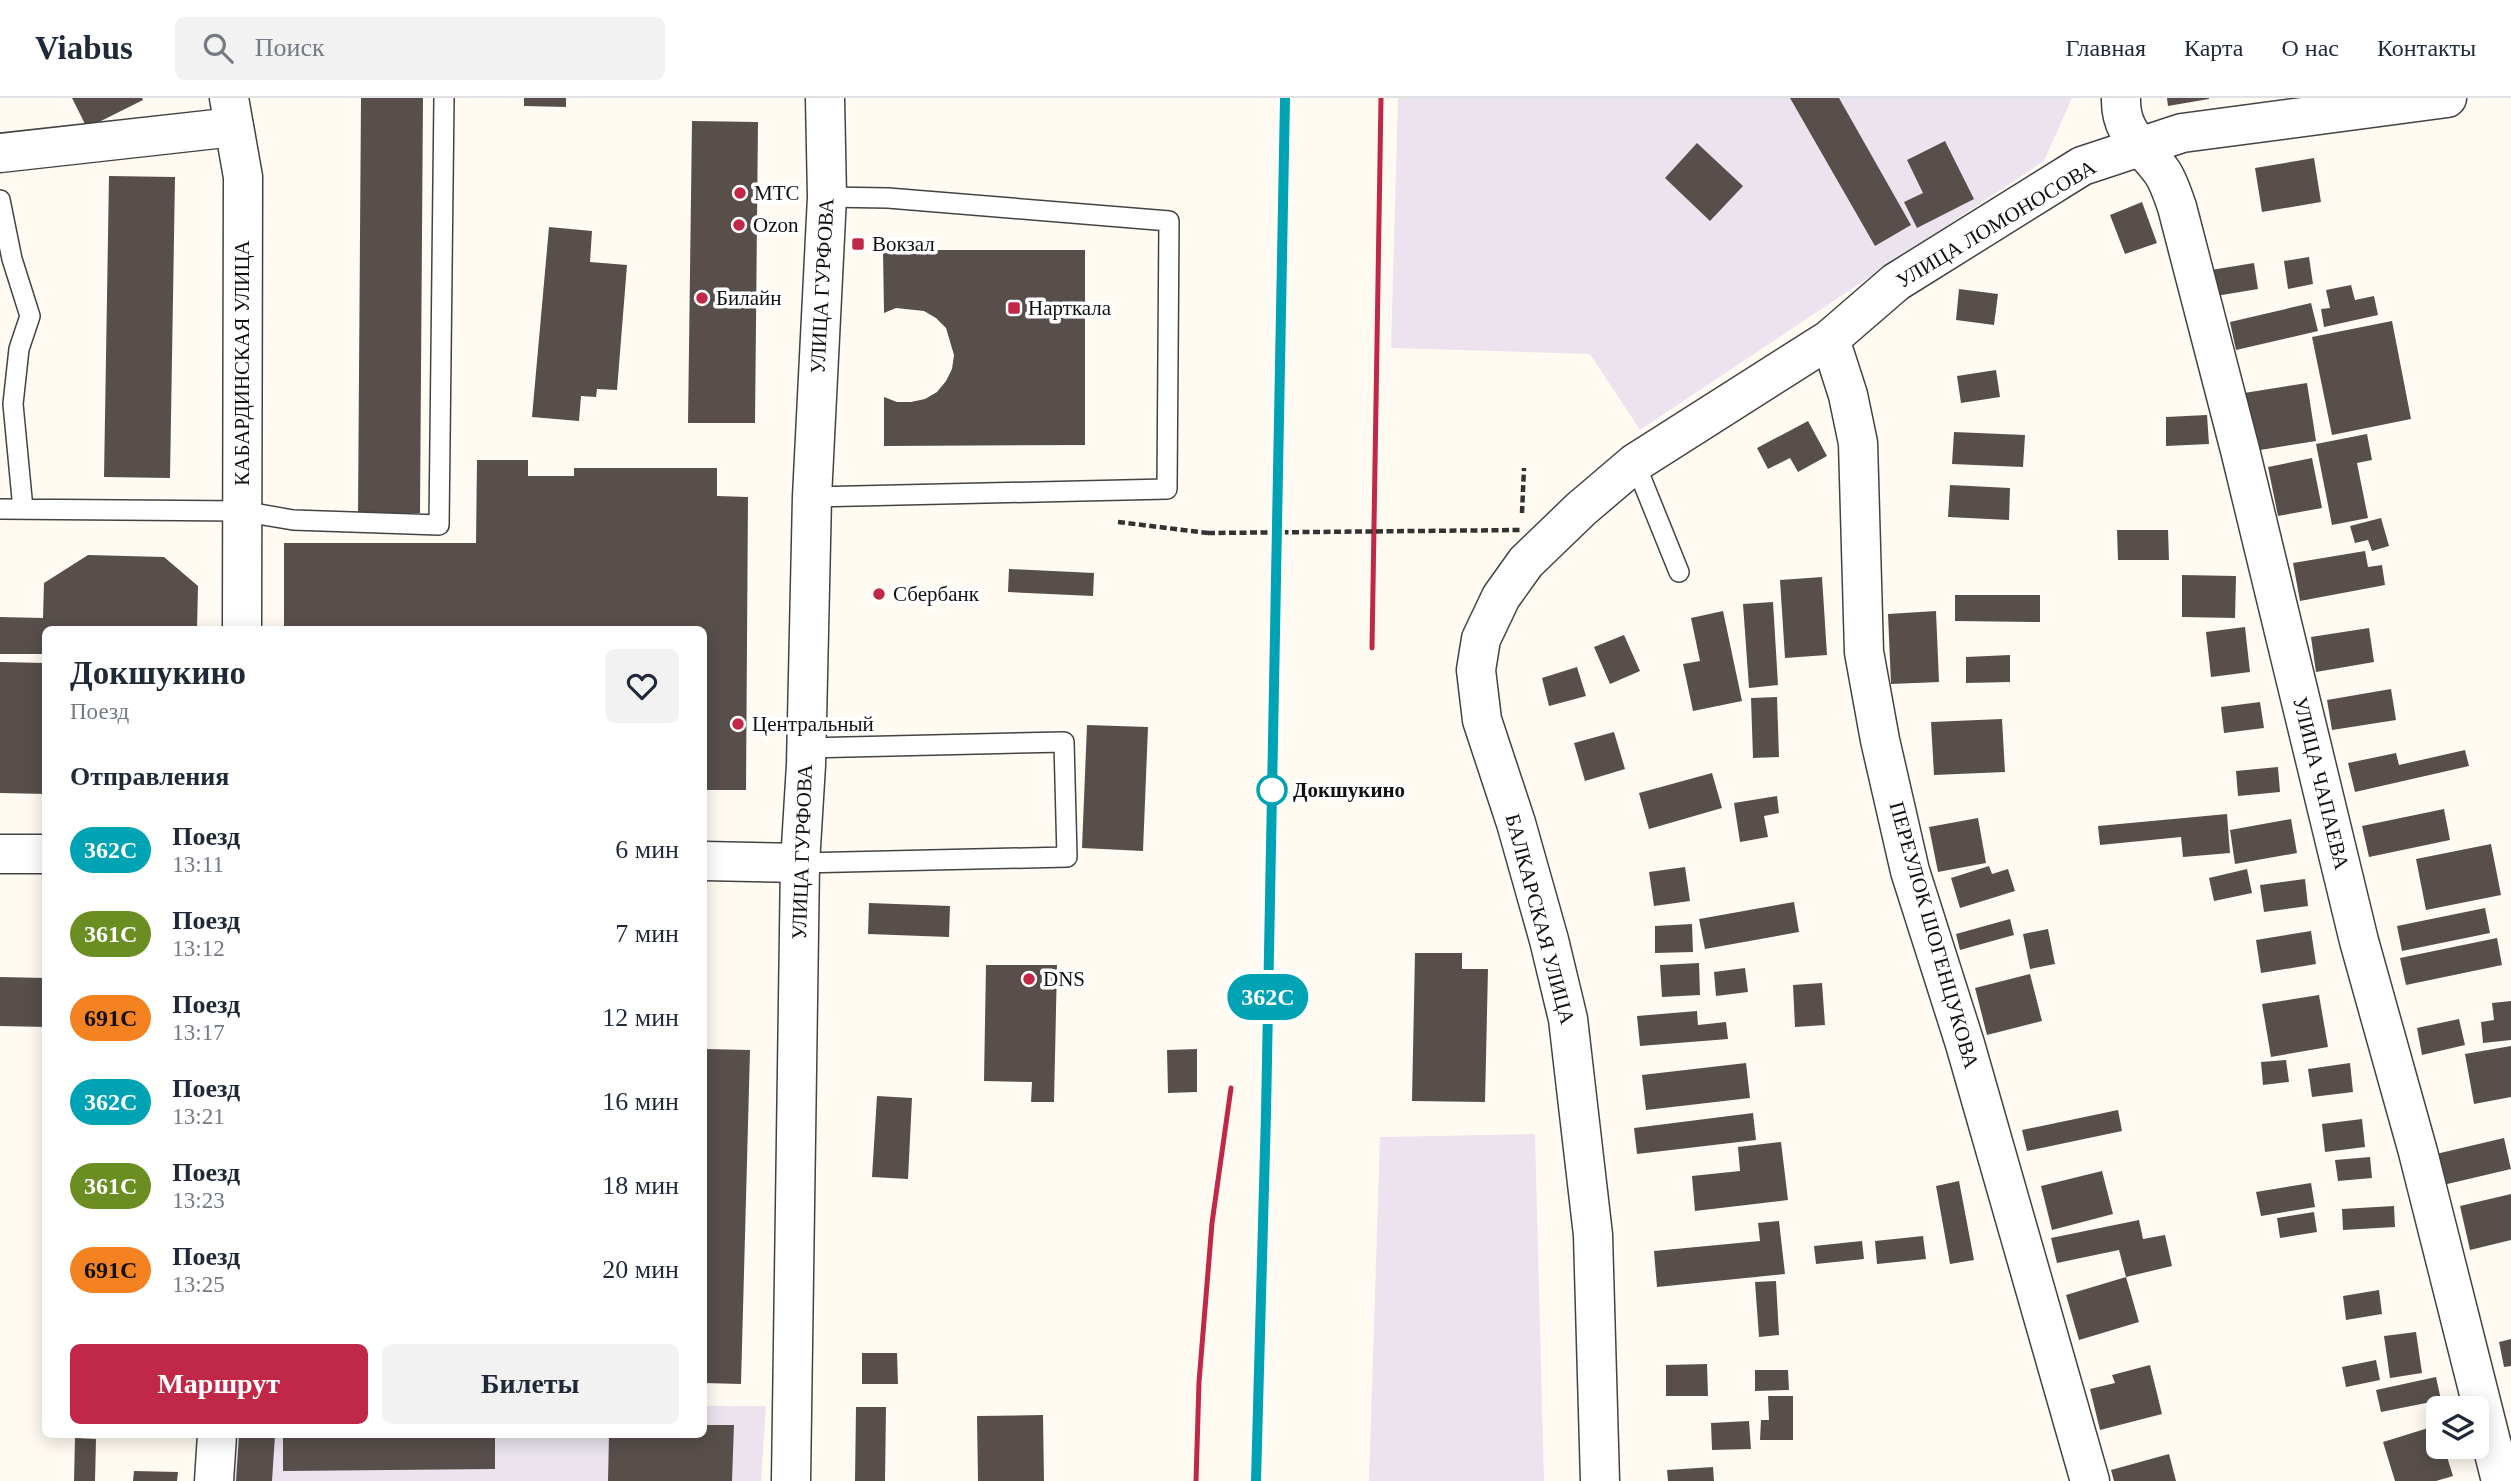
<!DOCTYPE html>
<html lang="ru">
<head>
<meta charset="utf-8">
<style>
  :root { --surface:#fff; --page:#f2f2f3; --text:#1f2937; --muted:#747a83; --line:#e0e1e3; --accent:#c12746 }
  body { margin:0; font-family:Georgia,serif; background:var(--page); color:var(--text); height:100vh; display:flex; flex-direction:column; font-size:26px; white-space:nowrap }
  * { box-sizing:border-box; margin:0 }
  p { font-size:23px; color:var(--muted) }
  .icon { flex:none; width:38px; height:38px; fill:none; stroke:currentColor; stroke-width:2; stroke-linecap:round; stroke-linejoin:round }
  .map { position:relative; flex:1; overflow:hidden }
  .panel { position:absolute; left:42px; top:528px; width:665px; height:812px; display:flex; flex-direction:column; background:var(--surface); border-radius:10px; box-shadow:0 4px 18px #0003 }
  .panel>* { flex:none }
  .badge { padding:0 14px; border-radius:23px; font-size:24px; line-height:46px }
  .tools { position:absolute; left:2426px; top:1298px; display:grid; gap:14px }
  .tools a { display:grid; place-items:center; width:63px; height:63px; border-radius:10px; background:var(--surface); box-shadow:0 4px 18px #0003; font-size:35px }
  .map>.badge { position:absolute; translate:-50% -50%; box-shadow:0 0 0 4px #fff }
  h2 { padding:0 28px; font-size:26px; line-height:63px }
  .round { display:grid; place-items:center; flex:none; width:74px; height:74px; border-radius:10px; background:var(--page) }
  .head { display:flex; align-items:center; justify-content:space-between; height:119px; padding:0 28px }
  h1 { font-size:33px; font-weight:600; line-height:52px }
  .button { display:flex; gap:14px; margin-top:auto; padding:14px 28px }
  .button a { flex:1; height:80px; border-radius:10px; background:var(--accent); color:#fff; font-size:28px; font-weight:600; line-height:80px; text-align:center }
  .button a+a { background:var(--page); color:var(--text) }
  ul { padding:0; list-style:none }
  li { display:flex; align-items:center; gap:21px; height:84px; padding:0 28px }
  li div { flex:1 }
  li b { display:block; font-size:26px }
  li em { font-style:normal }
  li .badge { min-width:77px; font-weight:700; text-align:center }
  header { display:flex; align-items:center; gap:42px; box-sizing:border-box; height:98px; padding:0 35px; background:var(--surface); border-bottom:2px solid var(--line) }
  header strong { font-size:33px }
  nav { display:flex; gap:38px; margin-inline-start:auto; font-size:24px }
  .search { width:490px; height:63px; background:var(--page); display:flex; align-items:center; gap:18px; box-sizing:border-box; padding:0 24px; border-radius:10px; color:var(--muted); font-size:26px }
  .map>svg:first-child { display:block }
  .industrial { fill:#ebe4ee }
  .building { fill:#584f4c }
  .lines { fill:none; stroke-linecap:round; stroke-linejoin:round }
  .service-casing { stroke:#434343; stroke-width:22 }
  .minor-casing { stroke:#434343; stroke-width:41 }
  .tertiary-casing { stroke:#434343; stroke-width:41 }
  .path { stroke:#323232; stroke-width:4.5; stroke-dasharray:7 3.5; stroke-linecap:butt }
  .service { stroke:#fff; stroke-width:19 }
  .minor { stroke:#fff; stroke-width:38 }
  .tertiary { stroke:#fff; stroke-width:38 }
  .rail { stroke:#c12746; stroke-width:5 }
  .path-bridge { stroke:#323232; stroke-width:4.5; stroke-dasharray:7 3.5; stroke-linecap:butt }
  .line-casing { stroke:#fff; stroke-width:16 }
  .line { stroke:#00a3b4; stroke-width:10 }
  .poi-dot { fill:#c12746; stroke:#fff; stroke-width:2.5 }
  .stop-dot { fill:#fff; stroke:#00a3b4; stroke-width:3.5 }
  .labels { text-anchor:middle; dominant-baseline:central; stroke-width:7; stroke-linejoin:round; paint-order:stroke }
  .poi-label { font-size:21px; fill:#101010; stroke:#fff; text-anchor:start }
  .street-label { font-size:21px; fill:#101010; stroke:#fff }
  .stop-label { font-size:21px; font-weight:bold; fill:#101010; stroke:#fff; text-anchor:start }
</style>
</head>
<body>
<header>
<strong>Viabus</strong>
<div class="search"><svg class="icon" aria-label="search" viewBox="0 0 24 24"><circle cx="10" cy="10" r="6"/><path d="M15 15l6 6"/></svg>Поиск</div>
<nav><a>Главная</a><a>Карта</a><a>О нас</a><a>Контакты</a></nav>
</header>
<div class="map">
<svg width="2511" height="1383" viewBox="0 0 2511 1383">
  <rect width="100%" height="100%" fill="#fffbf2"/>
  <!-- industrial -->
  <path class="industrial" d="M1398 0H2072L2044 63 1640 332 1590 256 1391 250Z
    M1535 1036 1544 1383H1369L1380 1039Z
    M704 1308H766L761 1383H226L231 1337H704Z"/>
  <!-- building -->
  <path class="building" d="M72 0H142L143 2 87 30Z
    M361 0H423L420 415H358Z
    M524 0H566V9L524 8Z
    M1790 0H1839L1911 127 1875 148Z
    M2167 0H2209V1L2168 8Z
    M692 23 758 24 755 325H688Z
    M1945 43 1974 101 1917 130 1904 104 1923 95 1907 62Z
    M1697 45 1743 88 1710 123 1665 80Z
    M2314 60 2321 104 2262 114 2255 70Z
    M109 78 175 79 170 380 104 379Z
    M2142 104 2157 145 2125 156 2110 117Z
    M549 129 592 133 590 164 627 167 617 292 597 291 596 299 581 298 579 323 532 319Z
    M883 152H1085V347L884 348V299L897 304H911L925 301 937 294 946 283 952 271 954 257 946 230 936 220 924 213 896 210 884 215Z
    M2309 159 2313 186 2288 191 2284 163Z
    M2254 165 2258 191 2216 198 2211 172Z
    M2351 187 2355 202 2374 198 2378 217 2324 229 2321 211 2330 210 2326 192Z
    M1959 191 1998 196 1994 227 1956 222Z
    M2311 205 2318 233 2236 252 2230 224Z
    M2392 223 2411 321 2332 337 2312 239Z
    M1996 272 2000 299 1961 305 1957 278Z
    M2307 285 2316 343 2254 353 2244 295Z
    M2207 317 2209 346 2166 348V319Z
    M1808 323 1827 358 1798 374 1790 360 1768 371 1757 350Z
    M1954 334 2025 337 2023 369 1952 366Z
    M2367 336 2372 362 2357 365 2368 420 2332 427 2316 346Z
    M2312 360 2322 410 2278 418 2268 369Z
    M477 362H528V378H574V370H717V398L748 399 746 692H704V532H284V445H476Z
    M1950 387 2010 390 2009 422 1948 419Z
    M2381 420 2389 448 2372 453 2368 442 2355 445 2350 428Z
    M2117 432H2168L2169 462H2118Z
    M2365 453 2368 469 2382 467 2385 487 2300 503 2293 465Z
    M88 457 164 459 198 488 197 532H46V556H0V519L43 520 44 485Z
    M1009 471 1094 475 1093 498 1008 494Z
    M2182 477 2236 478 2235 520 2182 519Z
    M1822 479 1827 557 1785 560 1780 482Z
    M1955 497H2040V524L1955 523Z
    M1773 504 1778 587 1749 590 1743 506Z
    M1723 513 1742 603 1693 613 1683 566 1700 563 1691 520Z
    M1936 513 1939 584 1891 586 1888 516Z
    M2245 529 2250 574 2211 579 2206 534Z
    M2369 530 2374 564 2316 574 2311 539Z
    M1624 537 1640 573 1610 586 1594 549Z
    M2010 557V584L1966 585V559Z
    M0 564 46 565V696L0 695Z
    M1577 569 1586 598 1549 608 1542 580Z
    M2391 591 2396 622 2332 632 2327 602Z
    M1777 599 1779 659 1753 660 1751 600Z
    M2260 604 2264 630 2224 635 2221 609Z
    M2002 621 2005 674 1934 677 1931 624Z
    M1087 627 1148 629 1143 753 1082 750Z
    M1614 634 1625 671 1585 683 1574 645Z
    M2465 652 2469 668 2355 694 2348 665 2396 655 2399 667Z
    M2278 669 2280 694 2238 698 2236 673Z
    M1712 675 1722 710 1649 731 1639 695Z
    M1777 698 1779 715 1764 718 1768 739 1740 744 1734 705Z
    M2444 711 2450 742 2369 759 2362 728Z
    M2227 716 2230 755 2183 759 2181 739 2100 747 2098 728Z
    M1978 720 1986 765 1938 774 1929 729Z
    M2291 721 2297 755 2235 766 2230 732Z
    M2491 746 2501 797 2426 812 2416 761Z
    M1989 768 1992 776 2008 771 2015 793 1960 810 1951 780Z
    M1685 769 1690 803 1654 808 1649 774Z
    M2247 771 2252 795 2214 803 2209 780Z
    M2305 781 2308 808 2264 814 2260 787Z
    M1794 804 1799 834 1705 851 1699 821Z
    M869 805 950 808 949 839 868 836Z
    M2485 810 2490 835 2402 853 2397 828Z
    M2010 821 2014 837 1960 852 1956 836Z
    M1692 826 1693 854 1655 855V828Z
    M2048 831 2055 866 2030 871 2023 836Z
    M2311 833 2316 866 2261 875 2256 842Z
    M2497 840 2502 867 2406 887 2400 860Z
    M1415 855H1462V871H1488L1485 1004 1412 1003Z
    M1699 865 1700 897 1662 899 1660 867Z
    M986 867H1057L1054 1004H1031L1032 984 984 983Z
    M1745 870 1748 894 1716 898 1714 874Z
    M2030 876 2042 923 1987 937 1975 890Z
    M0 879 46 880V929L0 928Z
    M1822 885 1825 927 1795 929 1793 887Z
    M2319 897 2328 949 2271 959 2262 906Z
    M2511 903V942L2483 945 2481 924 2494 922 2492 905Z
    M1697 913 1698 927 1726 924 1728 941 1640 948 1637 918Z
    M2459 921 2465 947 2422 957 2417 930Z
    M2511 948V999L2474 1006 2465 956Z
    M704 951 750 952 741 1286 704 1285Z
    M1197 951V994L1168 995 1167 952Z
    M2286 962 2289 984 2263 987 2261 964Z
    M1746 965 1750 1000 1646 1012 1642 977Z
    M2350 965 2353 994 2312 999 2308 971Z
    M877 998 912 1000 908 1081 872 1079Z
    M2118 1012 2122 1033 2027 1053 2022 1032Z
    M1753 1015 1756 1042 1637 1056 1634 1030Z
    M2362 1021 2365 1049 2325 1054 2322 1026Z
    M2504 1040 2511 1071 2443 1087 2436 1056Z
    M1781 1044 1788 1102 1695 1113 1692 1078 1740 1073 1738 1049Z
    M2370 1059 2372 1080 2338 1083 2335 1062Z
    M2102 1073 2113 1116 2052 1132 2041 1088Z
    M1959 1083 1974 1162 1950 1166 1936 1088Z
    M2311 1085 2315 1109 2261 1118 2256 1094Z
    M2511 1096V1142L2470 1152 2460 1108Z
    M2394 1108 2395 1129 2343 1132 2342 1111Z
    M2314 1114 2317 1134 2280 1140 2277 1120Z
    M2139 1122 2143 1141 2165 1137 2172 1168 2126 1179 2119 1152 2057 1165 2051 1140Z
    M1779 1123 1785 1176 1657 1189 1654 1153 1760 1143 1758 1125Z
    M1923 1138 1926 1161 1877 1166 1875 1143Z
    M1862 1143 1864 1161 1816 1166 1814 1148Z
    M2126 1179 2139 1224 2079 1242 2066 1197Z
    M1776 1183 1779 1237 1759 1239 1755 1184Z
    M2379 1192 2382 1216 2346 1222 2343 1198Z
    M2416 1234 2422 1275 2390 1280 2384 1238Z
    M2511 1241V1268L2504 1269 2499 1244Z
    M862 1255H897L898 1286H862Z
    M2376 1262 2380 1282 2346 1289 2342 1269Z
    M1707 1266 1708 1298H1666V1267Z
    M2150 1267 2162 1316 2100 1332 2090 1291 2115 1285 2112 1277Z
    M1755 1272H1788L1789 1292 1755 1293Z
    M2436 1279 2441 1302 2381 1314 2376 1292Z
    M1768 1298H1793V1342H1760L1761 1322H1769Z
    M856 1309H886L885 1383H855Z
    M1043 1317 1044 1383H978L977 1318Z
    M1749 1323 1751 1351 1712 1352 1711 1325Z
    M704 1327H734L732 1383H608L609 1337H704Z
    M2438 1327V1349H2444L2453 1378 2436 1383H2395L2383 1344Z
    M99 1337H121V1340H99Z
    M239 1337H275L272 1383H236Z
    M283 1337H495V1371L283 1373Z
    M75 1340 96 1341 95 1383H74Z
    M2169 1356 2176 1383H2114L2111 1372Z
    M1713 1369 1714 1383H1668L1667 1372Z
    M134 1373 178 1374 177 1383H133Z"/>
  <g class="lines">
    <defs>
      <path id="service" d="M0 102 12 161 30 218 19 251 13 306 23 411
        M1635 365 1679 474
        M812 399 1167 391 1169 123 888 100 827 99
        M0 411 241 413 293 422 439 427 444 0
        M800 765 1067 759 1064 644 806 650"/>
      <path id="minor" d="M2121 0C2120 37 2143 47 2162 74 2169 84 2173 98 2177 109L2240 352 2359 843 2418 1054 2501 1383
        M0 55 234 29
        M1830 241 1848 297 1858 345 1864 554 1880 642 1910 773 1965 946 2090 1383
        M214 1383 217 1337
        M791 1383 800 765
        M1600 1383 1593 1137 1568 921 1549 842 1516 725 1482 622 1476 572 1481 541 1501 499 1526 464 1581 411 1635 365 1830 241 1896 184 2082 68 2182 35 2447 0"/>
      <path id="tertiary" d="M229 0 243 79 242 532
        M0 756H46
        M704 763 800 765 806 667 812 399 827 99 825 0"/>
    </defs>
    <!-- service casing -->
    <use href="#service" class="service-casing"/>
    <!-- minor casing -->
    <use href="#minor" class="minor-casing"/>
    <!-- tertiary casing -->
    <use href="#tertiary" class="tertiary-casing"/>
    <!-- path -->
    <path class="path" d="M1522 415 1524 370
      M1118 424 1208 435"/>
    <!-- service -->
    <use href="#service" class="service"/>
    <!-- minor -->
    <use href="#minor" class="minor"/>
    <!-- tertiary -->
    <use href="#tertiary" class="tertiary"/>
    <!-- rail -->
    <path class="rail" d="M1372 550 1381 0
      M1196 1383 1199 1284 1212 1125 1231 990
      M1256 1383 1266 1015 1285 0"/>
    <!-- path-bridge -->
    <path class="path-bridge" d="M1208 435 1521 432"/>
  </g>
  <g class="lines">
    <defs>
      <path id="line" d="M1256 1383 1266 1015 1285 0"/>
    </defs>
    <!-- line casing -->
    <use href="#line" class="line-casing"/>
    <!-- line -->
    <use href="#line" class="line"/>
  </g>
  <!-- markers -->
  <g class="poi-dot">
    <circle cx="740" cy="95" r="7"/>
    <circle cx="739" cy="127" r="7"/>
    <rect x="851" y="139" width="14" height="14" rx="3.5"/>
    <circle cx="702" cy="200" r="7"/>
    <rect x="1007" y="203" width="14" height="14" rx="3.5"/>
    <circle cx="879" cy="496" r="7"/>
    <circle cx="738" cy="626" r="7"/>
    <circle cx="1029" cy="881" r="7"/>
  </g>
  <circle class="stop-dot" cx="1272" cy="692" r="14"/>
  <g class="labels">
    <!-- poi labels -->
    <g class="poi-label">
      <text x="754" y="95">МТС</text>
      <text x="753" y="127">Ozon</text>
      <text x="872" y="146">Вокзал</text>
      <text x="716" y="200">Билайн</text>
      <text x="1028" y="210">Нарткала</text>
      <text x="893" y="496">Сбербанк</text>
      <text x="752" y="626">Центральный</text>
      <text x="1043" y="881">DNS</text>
    </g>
    <!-- street labels -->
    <g class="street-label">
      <text transform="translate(1996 126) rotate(-31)">УЛИЦА ЛОМОНОСОВА</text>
      <text transform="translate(822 188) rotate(-87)">УЛИЦА ГУРФОВА</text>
      <text transform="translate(242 265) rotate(-90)">КАБАРДИНСКАЯ УЛИЦА</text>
      <text transform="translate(2321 685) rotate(76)">УЛИЦА ЧАПАЕВА</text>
      <text transform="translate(802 754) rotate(-88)">УЛИЦА ГУРФОВА</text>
      <text transform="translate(1540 821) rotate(75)">БАЛКАРСКАЯ УЛИЦА</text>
      <text transform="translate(1934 837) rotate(74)">ПЕРЕУЛОК ШОГЕНЦУКОВА</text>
    </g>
    <!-- stop labels -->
    <g class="stop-label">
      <text x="1293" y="692">Докшукино</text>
    </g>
  </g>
</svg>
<div class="tools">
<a><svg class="icon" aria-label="layers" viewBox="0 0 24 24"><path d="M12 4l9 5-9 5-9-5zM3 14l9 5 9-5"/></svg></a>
</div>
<b class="badge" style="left:1268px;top:899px;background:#00a3b4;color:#fff">362С</b>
<section class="panel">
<div class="head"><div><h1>Докшукино</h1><p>Поезд</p></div><a class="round"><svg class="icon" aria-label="heart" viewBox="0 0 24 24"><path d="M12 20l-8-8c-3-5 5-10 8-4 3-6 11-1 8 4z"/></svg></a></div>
<h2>Отправления</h2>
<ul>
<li><span class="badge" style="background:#00a3b4;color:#fff">362С</span><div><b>Поезд</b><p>13:11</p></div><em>6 мин</em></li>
<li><span class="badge" style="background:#6b8e23;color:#fff">361С</span><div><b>Поезд</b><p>13:12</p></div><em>7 мин</em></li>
<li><span class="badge" style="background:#f58220;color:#111">691С</span><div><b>Поезд</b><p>13:17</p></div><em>12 мин</em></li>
<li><span class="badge" style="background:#00a3b4;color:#fff">362С</span><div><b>Поезд</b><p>13:21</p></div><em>16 мин</em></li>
<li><span class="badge" style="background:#6b8e23;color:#fff">361С</span><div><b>Поезд</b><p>13:23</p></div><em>18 мин</em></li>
<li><span class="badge" style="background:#f58220;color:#111">691С</span><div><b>Поезд</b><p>13:25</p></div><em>20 мин</em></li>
</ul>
<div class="button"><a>Маршрут</a><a>Билеты</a></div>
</section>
</div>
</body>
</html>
